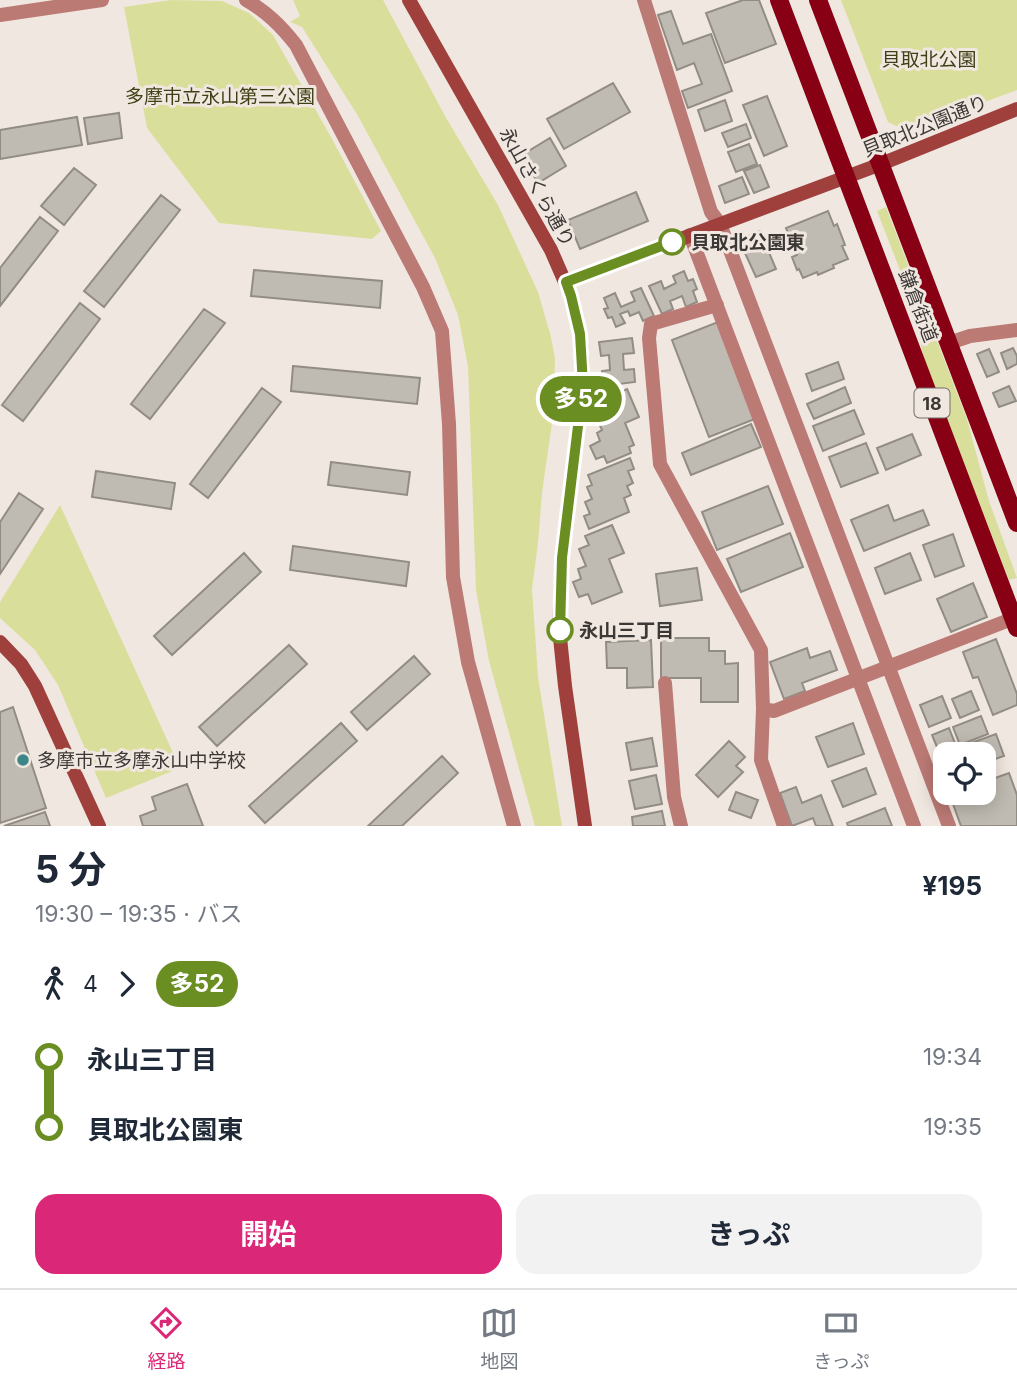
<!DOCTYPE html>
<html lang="ja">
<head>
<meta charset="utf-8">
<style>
  :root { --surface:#fff; --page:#f2f2f3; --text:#1f2937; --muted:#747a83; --line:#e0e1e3; --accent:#db2777 }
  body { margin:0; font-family:Inter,"Noto Sans JP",sans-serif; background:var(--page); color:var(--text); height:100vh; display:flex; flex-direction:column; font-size:26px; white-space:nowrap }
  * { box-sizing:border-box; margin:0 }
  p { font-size:23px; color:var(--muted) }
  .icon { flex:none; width:38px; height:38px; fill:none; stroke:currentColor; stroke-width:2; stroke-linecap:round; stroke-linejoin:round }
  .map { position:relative; height:826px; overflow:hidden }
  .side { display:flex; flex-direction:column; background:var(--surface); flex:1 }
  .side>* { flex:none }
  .badge { padding:0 14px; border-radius:23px; font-size:24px; line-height:46px }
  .fabs { position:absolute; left:933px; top:742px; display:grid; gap:14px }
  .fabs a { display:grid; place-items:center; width:63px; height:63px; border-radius:14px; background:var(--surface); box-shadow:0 4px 18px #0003; font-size:35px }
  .map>.badge { position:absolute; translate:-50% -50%; box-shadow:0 0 0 4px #fff }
  .legs { display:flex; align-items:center; gap:10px; height:77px; padding:0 35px; font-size:23px }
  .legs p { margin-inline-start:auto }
  .summary { display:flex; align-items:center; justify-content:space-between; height:119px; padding:0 35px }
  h1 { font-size:38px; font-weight:700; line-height:52px }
  .action { display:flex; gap:14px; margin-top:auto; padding:14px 35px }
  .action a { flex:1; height:80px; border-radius:21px; background:var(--accent); color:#fff; font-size:28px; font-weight:700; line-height:80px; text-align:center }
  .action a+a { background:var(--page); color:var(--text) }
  ul { padding:0 35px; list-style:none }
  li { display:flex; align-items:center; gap:24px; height:70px; font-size:26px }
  li i { display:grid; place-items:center; width:10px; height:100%; margin:0 9px; background:currentColor }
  li i::after { content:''; width:18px; height:18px; margin:-9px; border:5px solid; border-radius:50%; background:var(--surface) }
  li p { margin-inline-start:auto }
  li:first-child i { background:linear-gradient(#0000 50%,currentColor 0) }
  li:last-child i { background:linear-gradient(currentColor 50%,#0000 0) }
  .dock { display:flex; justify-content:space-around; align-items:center; height:98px; border-top:2px solid var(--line); background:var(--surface); font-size:19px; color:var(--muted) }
  .dock a { display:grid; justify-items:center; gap:4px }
  .dock .on { color:var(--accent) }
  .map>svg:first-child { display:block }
  .green { fill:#dade9b }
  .building { fill:#c0bbb2; stroke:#928d84; stroke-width:2 }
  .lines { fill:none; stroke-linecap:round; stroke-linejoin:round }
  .street { stroke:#bc7a75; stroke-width:14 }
  .secondary { stroke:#9f403d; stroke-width:14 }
  .primary { stroke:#870013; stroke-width:18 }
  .line-1-casing { stroke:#fff; stroke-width:16 }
  .line-1 { stroke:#6b8e23; stroke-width:10 }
  .stop-1-dot { fill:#fff; stroke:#6b8e23; stroke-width:3.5 }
  .poi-dot { fill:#3d8688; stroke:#f1e7e1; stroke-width:2.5 }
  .labels { text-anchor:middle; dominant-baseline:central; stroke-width:6; stroke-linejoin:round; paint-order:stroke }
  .shield { fill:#f1e7e1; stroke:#726c69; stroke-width:2 }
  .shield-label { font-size:18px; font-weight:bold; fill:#3c3835 }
  .park-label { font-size:19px; fill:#3e4015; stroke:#f1e7e1 }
  .street-label { font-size:19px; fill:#3c3835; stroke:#f1e7e1 }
  .stop-label { font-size:19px; font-weight:bold; fill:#3c3835; stroke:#f1e7e1; text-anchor:start }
  .poi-label { font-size:19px; fill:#3c3835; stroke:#f1e7e1; text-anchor:start }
</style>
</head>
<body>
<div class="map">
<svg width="1017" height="826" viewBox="0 0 1017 826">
  <rect width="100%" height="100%" fill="#f1e7e1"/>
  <!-- green -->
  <path class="green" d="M171 0 222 1 249 13 273 35 331 137 381 231 372 239 219 223 147 128 124 7Z
    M293 0H383L445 116 498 205 538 292 551 337 555 359 553 416 542 493 538 543 532 589 538 677 562 826H535L489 661 476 590 468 367 458 315 435 258 358 116 302 27 290 22 300 16Z
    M841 0H1017V90L907 131 888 122Z
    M886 207 967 419 989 501 1017 578 1009 580 925 362 907 288 877 211Z
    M60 505 180 768 106 798 58 685 35 650 0 618V602Z"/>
  <!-- building -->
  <path class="building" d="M743 0H759L776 44 725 63 706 13Z
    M671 11 683 44 711 34 732 91 688 108 682 91 702 84 694 63 677 70 658 15Z
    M613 83 630 112 564 149 547 119Z
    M767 96 787 146 764 156 743 105Z
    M725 100 732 121 705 131 698 110Z
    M119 113 122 138 88 144 84 118Z
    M77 117 82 145 0 159V130Z
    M746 124 751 138 728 147 722 133Z
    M550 138 566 166 538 183 522 155Z
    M749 144 757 164 736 172 728 152Z
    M760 165 769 187 754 193 744 171Z
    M74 168 96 185 64 225 41 206Z
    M742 177 749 194 725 203 719 186Z
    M636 192 648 221 580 249 568 220Z
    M161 195 180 210 104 307 84 291Z
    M828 211 834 226 837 224 845 245 842 246 848 259 833 265 834 268 818 275 817 272 803 278 799 269 797 270 792 257 797 255 786 228Z
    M40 217 58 231 0 306V268Z
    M760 231 776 269 756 277 739 240Z
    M254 270 382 281 380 308 251 296Z
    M684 271 688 281 693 279 697 289 693 291 697 302 686 307 682 296 670 301 673 309 662 314 649 286 661 281 664 289 676 283 673 276Z
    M641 288 654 316 643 321 639 312 630 316 628 311 620 314 625 323 616 327 612 317 608 318 604 309 608 308 604 298 615 293 621 307 635 301 631 292Z
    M80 303 100 319 23 421 2 405Z
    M204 309 225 323 150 419 131 404Z
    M718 322 755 419 709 437 672 340Z
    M632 338 634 353 623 354 624 370 634 369 635 382 604 386 602 371 610 370 609 355 601 356 599 342Z
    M1013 348 1017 356V364L1007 369 1001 353Z
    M989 349 999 372 987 377 977 354Z
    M838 362 844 379 812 391 806 374Z
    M293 366 420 378 417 404 291 391Z
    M1009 386 1016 401 999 407 993 393Z
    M845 387 851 403 814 419 807 404Z
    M262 388 281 402 208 498 190 484Z
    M627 389 639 417 625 423 634 445 629 447 631 453 607 463 604 456 596 459 590 446 600 441 597 433 602 430 597 419 604 416 598 402Z
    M854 410 864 434 823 451 813 426Z
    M751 424 761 447 691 475 682 453Z
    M912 434 921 455 886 470 877 448Z
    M866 443 878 473 841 487 829 457Z
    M630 458 634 469 628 471 633 483 627 486 631 495 624 498 629 512 589 529 584 516 590 514 585 502 592 499 587 487 592 485 588 475Z
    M331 462 410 472 407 495 328 485Z
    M96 471 175 483 171 509 92 497Z
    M768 486 783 524 717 550 702 512Z
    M19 493 43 509 0 574V522Z
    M888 505 894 521 923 510 929 525 864 551 851 520Z
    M612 525 624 553 609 559 622 592 592 604 588 594 579 597 573 582 581 579 578 569 586 566 579 549 589 545 585 536Z
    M790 533 803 567 741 592 727 559Z
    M953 534 964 566 935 577 923 545Z
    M293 546 409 562 406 586 290 570Z
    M244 553 261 572 172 655 154 636Z
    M910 553 921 580 885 594 875 568Z
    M697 568 702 600 660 606 656 574Z
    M973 583 987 617 951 632 937 599Z
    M661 638H709V651H725V664L738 663V702H701V678H661Z
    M996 639 1017 694V705L993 715 978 677 973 678 963 652Z
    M651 640 653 687 627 688V668H607L606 642Z
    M289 645 307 664 217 746 199 727Z
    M807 648 810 658 830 651 837 670 802 683 805 691 784 699 770 662Z
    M414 656 430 674 367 730 351 712Z
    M971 691 979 710 960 718 952 699Z
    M942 696 951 718 929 727 920 705Z
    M13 707 46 808 0 823V712Z
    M981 716 988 734 960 745 953 727Z
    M341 723 357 741 265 823 249 806Z
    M853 723 864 754 828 767 816 737Z
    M949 728 956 746 939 752 932 735Z
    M996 734 1004 756 984 763V754H945V783L935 756Z
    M652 738 657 766 631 770 626 743Z
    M729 741 745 757 736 766 743 772 718 797 696 775Z
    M442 756 458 773 402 826H368Z
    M866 768 876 794 843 807 832 781Z
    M1009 773 1017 795V826H961L949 793H984V782Z
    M656 775 662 804 635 809 629 781Z
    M187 784 203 826H143L140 816 156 810 152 797Z
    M796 787 802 803 821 795 833 826H816L813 818 792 826 780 793Z
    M736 792 758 800 751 818 729 810Z
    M885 808 892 826H848L847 823Z
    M662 811 665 826H633L632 817Z
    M45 812 50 826H4Z"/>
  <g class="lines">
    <!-- street -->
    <path class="street" d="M246 0C267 12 281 26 296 45L423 287 442 331 449 424 453 577 468 662 514 826
      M644 0 711 212 720 224 949 826
      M0 15 102 0
      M690 235 914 826
      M717 305 651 324 649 338 660 464 761 650 763 709 761 760 784 826
      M949 343 970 336 1017 330
      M665 683 674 797 681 826
      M763 709 774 711 1017 617"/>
    <!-- secondary -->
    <path class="secondary" d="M409 0 551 250 571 296 580 334 582 353 583 385 562 559 559 628 565 686 585 826
      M566 282 881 164 1017 109
      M0 642 21 664 35 686 99 826"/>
    <!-- primary -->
    <path class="primary" d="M779 0 1017 628
      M818 0 1017 523"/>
  </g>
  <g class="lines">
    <defs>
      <path id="line-1" d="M560 630 562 558 583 385 580 334 571 296 566 282 672 242"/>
    </defs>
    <!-- line-1 casing -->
    <use href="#line-1" class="line-1-casing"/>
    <!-- line-1 -->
    <use href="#line-1" class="line-1"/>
  </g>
  <!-- markers -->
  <g class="stop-1-dot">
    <circle cx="672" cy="242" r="12"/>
    <circle cx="560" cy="630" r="12"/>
  </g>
  <circle class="poi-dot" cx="23" cy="760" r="7"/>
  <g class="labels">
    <!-- shield labels -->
    <rect class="shield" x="914.5" y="388.5" width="35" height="29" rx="5"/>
    <g class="shield-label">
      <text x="932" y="403">18</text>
    </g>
    <!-- park labels -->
    <g class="park-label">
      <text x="929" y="59">貝取北公園</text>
      <text x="220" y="96">多摩市立永山第三公園</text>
    </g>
    <!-- street labels -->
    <g class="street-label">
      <text transform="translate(925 126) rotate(-22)">貝取北公園通り</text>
      <text transform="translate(537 187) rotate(61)">永山さくら通り</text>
      <text transform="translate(918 306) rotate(69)">鎌倉街道</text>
    </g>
    <!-- stop labels -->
    <g class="stop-label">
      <text x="691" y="242">貝取北公園東</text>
      <text x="579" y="630">永山三丁目</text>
    </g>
    <!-- poi labels -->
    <g class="poi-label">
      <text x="37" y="760">多摩市立多摩永山中学校</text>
    </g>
  </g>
</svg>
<div class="fabs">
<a><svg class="icon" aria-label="locate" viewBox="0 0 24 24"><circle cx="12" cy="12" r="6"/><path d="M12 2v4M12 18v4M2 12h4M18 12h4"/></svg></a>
</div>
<b class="badge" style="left:581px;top:399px;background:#6b8e23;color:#fff">多52</b>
</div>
<section class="side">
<div class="summary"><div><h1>5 分</h1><p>19:30 – 19:35 · バス</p></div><b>¥195</b></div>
<div class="legs"><svg class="icon" aria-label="walk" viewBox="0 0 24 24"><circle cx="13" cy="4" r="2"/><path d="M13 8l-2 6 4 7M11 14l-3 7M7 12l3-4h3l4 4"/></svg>4<svg class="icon" aria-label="forward" viewBox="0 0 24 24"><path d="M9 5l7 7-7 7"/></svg><b class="badge" style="background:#6b8e23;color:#fff">多52</b></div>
<ul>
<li><i style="color:#6b8e23"></i><b>永山三丁目</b><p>19:34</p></li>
<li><i style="color:#6b8e23"></i><b>貝取北公園東</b><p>19:35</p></li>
</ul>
<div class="action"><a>開始</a><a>きっぷ</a></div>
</section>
<nav class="dock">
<a class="on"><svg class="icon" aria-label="directions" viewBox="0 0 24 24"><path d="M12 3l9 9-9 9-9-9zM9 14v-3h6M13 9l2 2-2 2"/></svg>経路</a>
<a><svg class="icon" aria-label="map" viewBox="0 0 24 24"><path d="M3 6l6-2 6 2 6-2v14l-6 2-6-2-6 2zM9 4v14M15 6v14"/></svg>地図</a>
<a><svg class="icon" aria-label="tickets" viewBox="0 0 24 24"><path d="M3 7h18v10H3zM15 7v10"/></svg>きっぷ</a>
</nav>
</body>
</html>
